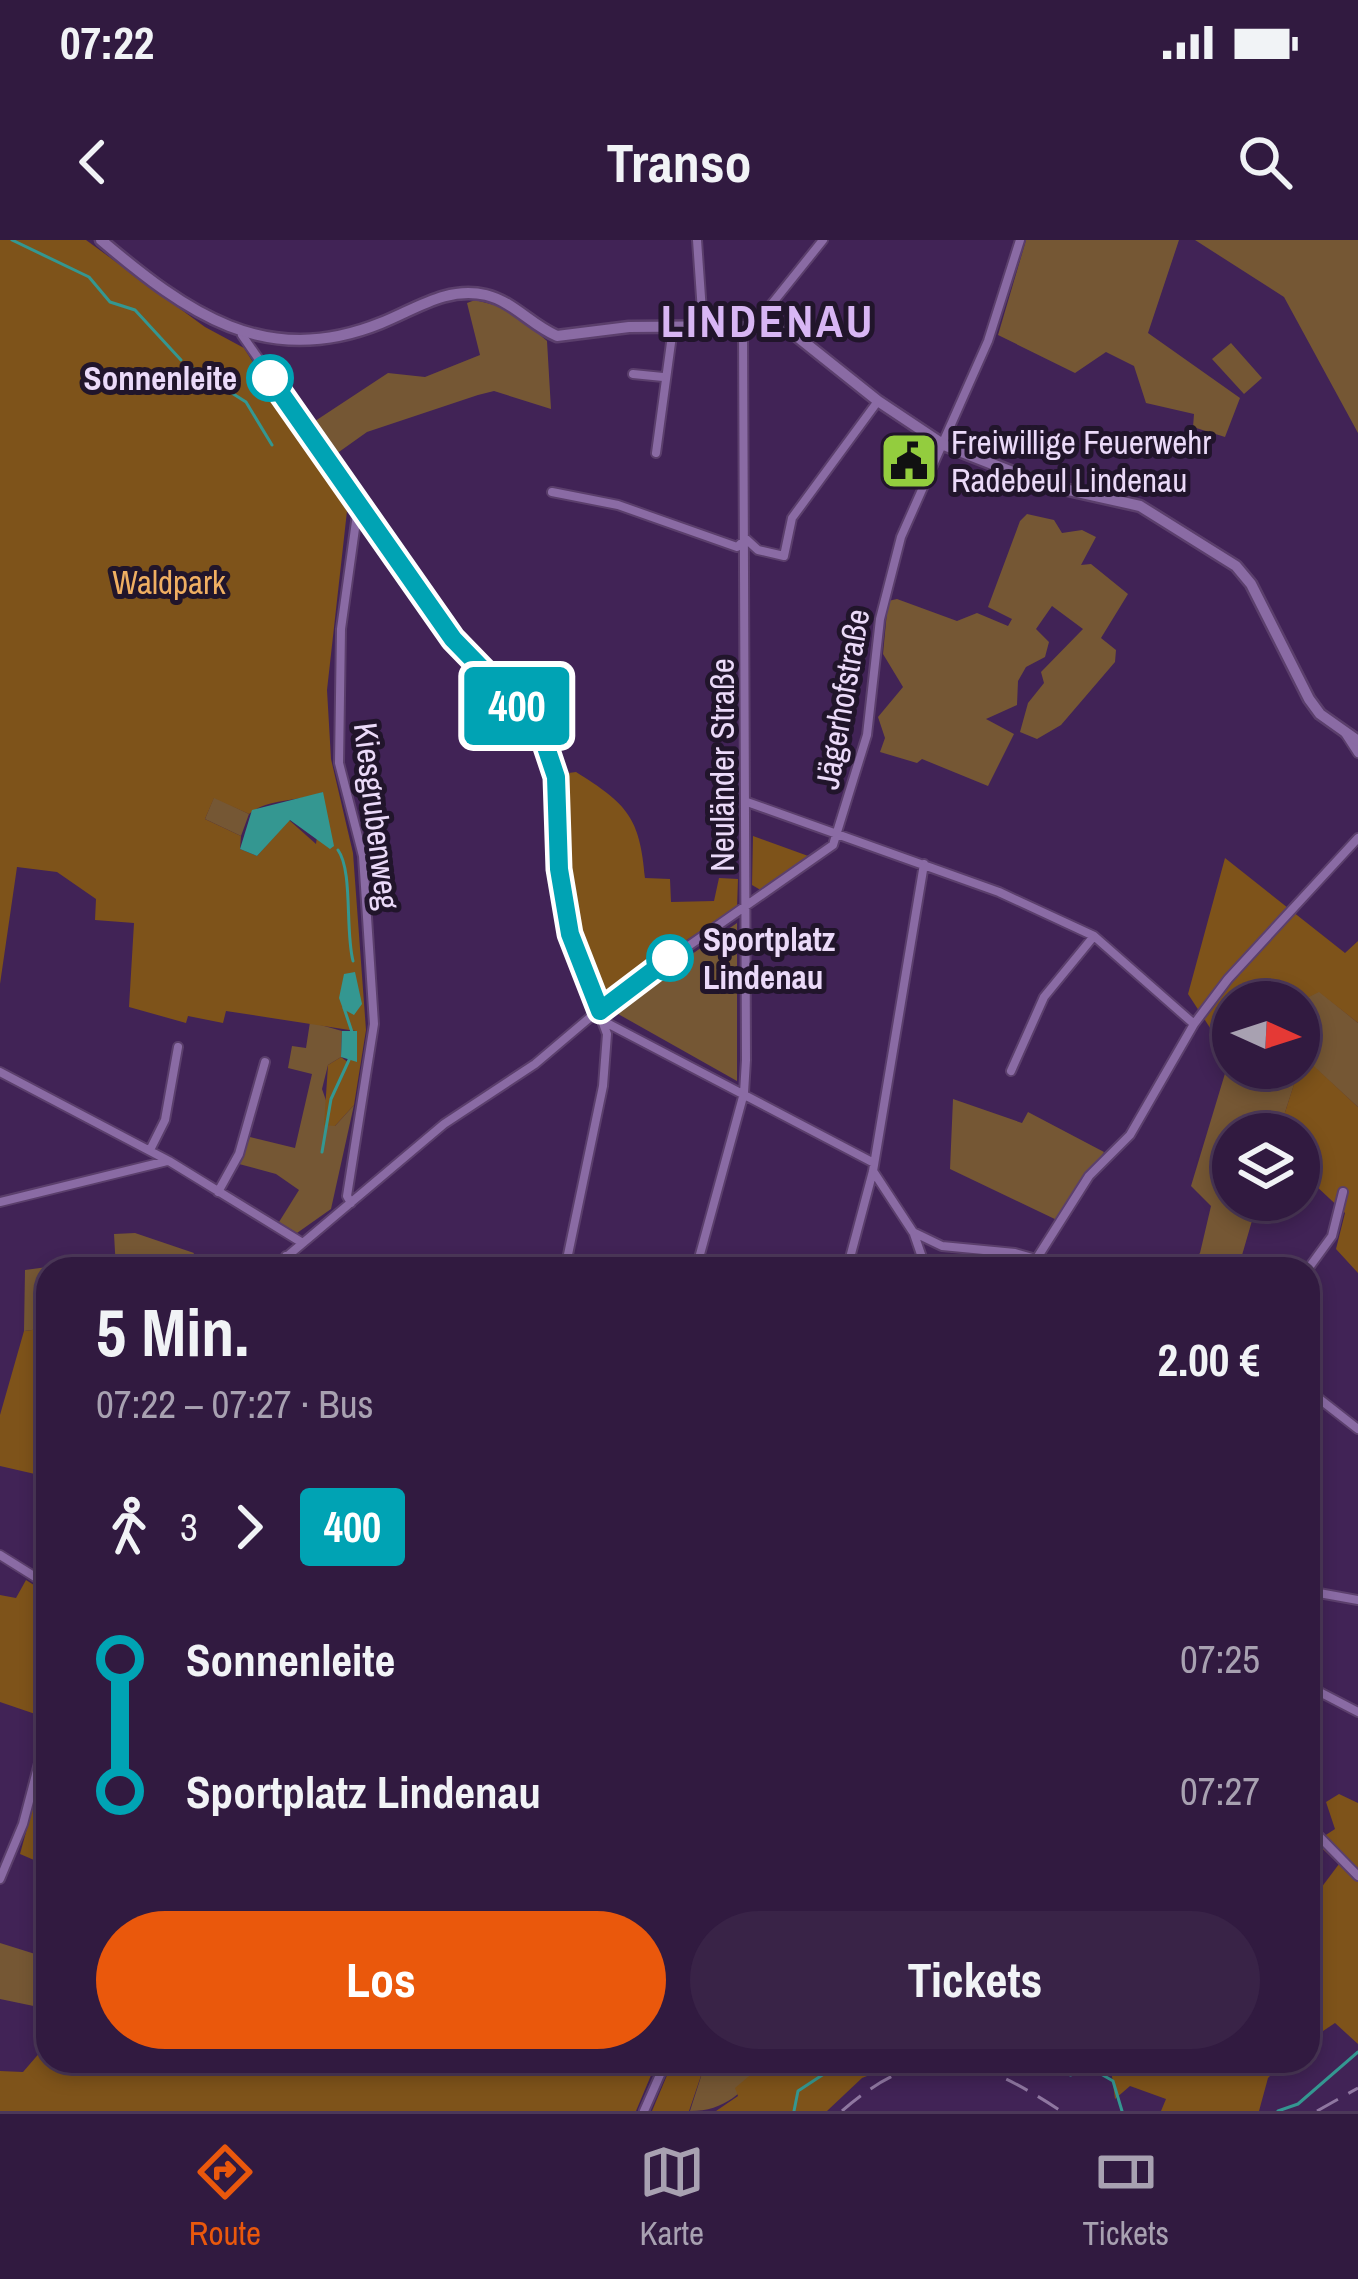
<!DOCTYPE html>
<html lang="de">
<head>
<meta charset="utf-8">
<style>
  :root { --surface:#311a40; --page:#392347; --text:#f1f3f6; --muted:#a8a1b1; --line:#4c3859; --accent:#ea580c }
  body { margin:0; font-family:"Archivo Narrow",sans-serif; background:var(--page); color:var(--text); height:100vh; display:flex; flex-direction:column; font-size:45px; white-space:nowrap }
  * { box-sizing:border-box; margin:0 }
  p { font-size:39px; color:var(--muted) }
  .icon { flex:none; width:66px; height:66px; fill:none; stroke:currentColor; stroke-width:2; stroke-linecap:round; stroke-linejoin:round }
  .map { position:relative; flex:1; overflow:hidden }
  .details { position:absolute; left:36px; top:1017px; width:1284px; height:816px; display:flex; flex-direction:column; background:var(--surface); border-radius:36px; box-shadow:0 6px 18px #0003,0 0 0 3px var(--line) }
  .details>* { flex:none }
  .badge { padding:0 24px; border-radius:9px; font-size:42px; line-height:78px }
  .needle { width:78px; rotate:93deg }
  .fabs { position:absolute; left:1212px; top:741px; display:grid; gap:24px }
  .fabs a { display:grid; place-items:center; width:108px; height:108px; border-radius:50%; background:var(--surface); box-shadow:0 6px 18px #0003,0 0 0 3px var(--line); font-size:60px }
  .map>.badge { position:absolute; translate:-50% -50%; box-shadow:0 0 0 6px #fff }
  .legs { display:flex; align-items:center; gap:18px; height:132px; padding:0 60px; font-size:39px }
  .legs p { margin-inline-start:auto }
  .summary { display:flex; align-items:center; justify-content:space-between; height:204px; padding:0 60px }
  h1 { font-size:66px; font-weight:800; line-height:90px }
  .button { display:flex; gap:24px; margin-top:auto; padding:24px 60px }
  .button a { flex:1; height:138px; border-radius:72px; background:var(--accent); color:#fff; font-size:48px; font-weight:800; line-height:138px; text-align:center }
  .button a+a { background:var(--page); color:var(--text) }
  ul { padding:0 60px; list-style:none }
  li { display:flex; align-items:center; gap:42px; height:132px; font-size:45px }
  li i { display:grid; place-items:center; width:18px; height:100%; margin:0 15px; background:currentColor }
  li i::after { content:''; width:30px; height:30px; margin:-15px; border:9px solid; border-radius:50%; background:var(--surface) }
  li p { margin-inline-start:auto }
  li:first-child i { background:linear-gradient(#0000 50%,currentColor 0) }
  li:last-child i { background:linear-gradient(currentColor 50%,#0000 0) }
  .status { display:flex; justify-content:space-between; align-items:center; height:84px; padding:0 60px; background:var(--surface); direction:ltr }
  .status svg { height:33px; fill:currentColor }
  header { display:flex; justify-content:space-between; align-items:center; height:156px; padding:0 60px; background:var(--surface); font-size:54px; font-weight:800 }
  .tab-bar { display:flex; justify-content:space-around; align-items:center; height:168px; border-top:3px solid var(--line); background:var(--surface); font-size:33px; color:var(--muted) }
  .tab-bar a { display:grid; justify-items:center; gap:6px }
  .tab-bar .on { color:var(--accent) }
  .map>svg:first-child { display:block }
  .green { fill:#755734 }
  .forest { fill:#7e531a; fill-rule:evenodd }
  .water { fill:#349791 }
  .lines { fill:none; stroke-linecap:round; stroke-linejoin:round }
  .stream { stroke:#349791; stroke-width:3 }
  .street-casing { stroke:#5b3f6c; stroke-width:12 }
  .secondary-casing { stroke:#5b3f6c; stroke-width:15 }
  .street { stroke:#8a6ba4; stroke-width:8 }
  .secondary { stroke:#8a6ba4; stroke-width:10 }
  .rail { stroke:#8f77a1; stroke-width:3; stroke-dasharray:24 12; stroke-linecap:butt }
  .line-1-casing { stroke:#fff; stroke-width:27 }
  .line-1 { stroke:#00a3b4; stroke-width:18 }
  .stop-1-dot { fill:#fff; stroke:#00a3b4; stroke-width:6 }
  .labels { text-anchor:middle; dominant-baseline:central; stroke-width:10; stroke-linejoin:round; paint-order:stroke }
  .stop-label { font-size:33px; font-weight:bold; fill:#ebdaf9; stroke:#21152b; text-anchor:end }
  .poi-label { font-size:33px; fill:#ebdaf9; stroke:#21152b; text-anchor:start }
  .park-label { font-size:33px; fill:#f0af62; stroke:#21152b }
  .street-label { font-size:33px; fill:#ebdaf9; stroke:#21152b }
  .district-label { font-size:45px; font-weight:bold; letter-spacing:3px; fill:#d8b6f4; stroke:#21152b }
</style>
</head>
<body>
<div class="status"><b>07:22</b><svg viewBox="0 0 49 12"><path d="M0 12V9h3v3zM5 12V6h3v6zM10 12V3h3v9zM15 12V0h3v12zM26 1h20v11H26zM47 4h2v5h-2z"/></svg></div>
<header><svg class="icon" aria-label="back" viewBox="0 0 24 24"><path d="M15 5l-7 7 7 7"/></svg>Transo<svg class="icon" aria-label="search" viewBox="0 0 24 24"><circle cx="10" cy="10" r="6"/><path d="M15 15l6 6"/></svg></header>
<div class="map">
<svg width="1358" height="1871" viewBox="0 0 1358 1871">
  <rect width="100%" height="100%" fill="#412356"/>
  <!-- green -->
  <path class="green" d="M1026 0H1179L1148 93 1240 158 1225 197 1193 187 1194 174 1146 163 1134 126 1106 112 1075 133 998 95Z
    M1195 0H1358V193L1284 57Z
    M475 60 510 69 547 101 551 169 494 151 478 155 367 192 329 219 306 187 388 133 425 137 480 115 467 63Z
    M1231 103 1262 138 1244 154 1212 119Z
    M1027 274 1054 280 1062 293 1082 290 1096 297 1081 325 1091 324 1128 354 1101 398 1116 410 1115 422 1061 485 1037 499 1020 492 1028 463 1044 443 1041 432 1083 389 1052 366 1036 389 1049 402 1045 417 1026 427 1018 441 1017 465 986 479 1014 494 988 546 922 519 917 523 880 512 885 498 878 477 903 447 883 414 888 361 897 359 957 381 977 373 1008 386 1012 379 988 367 1020 281Z
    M214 557 249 574 241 596 205 579Z
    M737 683V841L611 770Z
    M1319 751 1358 783V867L1303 817 1278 894H1233V960H1258L1238 1029H1186L1200 1013 1211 966 1191 946 1233 807V828H1299V762Z
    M310 782 342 791 341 817 328 825 322 849 335 886 354 865 331 969 297 993 279 982 299 950 276 934 239 924 250 897 295 908 312 834 288 828 292 806 306 808Z
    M953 859 1022 883 1028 872 1104 912 1061 982 950 929Z
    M135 993 194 1013 186 1029H116L114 994Z
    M55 1026 48 1029V1088L24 1091 25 1030Z
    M0 1703 48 1718V1769L0 1759Z
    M706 1821H767C745 1850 727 1871 690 1871Z"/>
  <!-- forest -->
  <path class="forest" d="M0 0H86L205 87 244 108 347 271 327 450 331 519 353 613 366 790 354 865 335 886 324 885 328 825 341 817 349 823 356 791 226 771 223 783 188 776 186 783 129 767 134 683 95 680 96 659 57 632 17 627 0 744ZM323 552 316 604 289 580 257 616 240 609 241 596 205 579 214 558 249 574C268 558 299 562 323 552Z
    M576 532C627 564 640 577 645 638L670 639 671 662 714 661 719 638 738 639 737 667 609 751 599 752 571 671 561 534Z
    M753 596 811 617 764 652 752 645Z
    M1225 618 1345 713 1358 701V783L1319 752 1299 762H1233L1229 817 1188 754Z
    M1303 816 1358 867V1033L1336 1009 1345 973 1299 930V894H1278Z
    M48 1088V1237L0 1226V1175L24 1091Z
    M26 1340 48 1354 44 1477 0 1462V1355L16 1358Z
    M48 1512V1626L20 1614Z
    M1339 1554 1358 1563V1804L1335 1783 1308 1801V1655L1315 1656 1339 1624 1315 1602 1335 1589 1326 1562Z
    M48 1803V1821H657L636 1871H0V1831L23 1832Z
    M673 1821H706L689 1871H652Z
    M767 1821H905L862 1838 827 1871H716L738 1856 735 1848Z
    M1110 1821H1284L1268 1838 1259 1871H1161L1166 1859 1130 1846 1115 1859Z"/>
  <!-- water -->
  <path class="water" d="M323 552 334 606 330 609 290 580 257 616 240 609 252 570Z
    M355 732 362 764 354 775 343 769 339 758 344 734Z
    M342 791H357V822L341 817Z"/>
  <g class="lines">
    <!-- stream -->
    <path class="stream" d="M12 0 89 37 110 62 135 70 181 120
      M186 124 246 162 272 205
      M338 610C353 631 345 690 353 721
      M344 768 352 792
      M322 912 331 859 349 820
      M1052 1821 1059 1832 1071 1835 1084 1821
      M1095 1821 1094 1830 1113 1841 1122 1871
      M794 1871 798 1851 836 1826 878 1821
      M1278 1871 1298 1864 1358 1812"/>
    <defs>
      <path id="street" d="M697 0 703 86
        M754 86 823 0
        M242 95 453 399 527 475 552 520 559 629 570 694 607 794 603 846 565 1029
        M633 134 663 137
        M656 213 673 88
        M552 252 618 265 737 307 746 299 758 310 784 316 792 278 878 161
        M1345 493 1358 513
        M747 562 999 652 1094 696 1194 784
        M605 782 874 923
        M1011 831 1044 757 1094 696
        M0 832 169 921 301 1002
        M150 910 165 880 178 807
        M873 931 913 992 942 1006 1015 1013 1071 1029
        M218 952 239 914 265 822
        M0 962 167 921
        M351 963 347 956 374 784 363 616 339 523 341 389 358 267
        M914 994 926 1029
        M286 1016 332 1029
        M272 1029 444 884 535 824 607 763 833 605 867 495 880 379 901 297 988 101 1020 0
        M696 1029 744 853 746 820 743 87
        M847 1029 873 931 924 624
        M1016 1029 1037 1018 1089 936 1130 895 1194 784 1228 739 1358 598
        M1308 1029 1332 996 1343 952
        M1308 1150 1358 1189
        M0 1315 48 1345
        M1308 1351 1358 1360
        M1308 1446 1358 1472
        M1308 1585 1358 1636
        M0 1639 23 1584 48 1489
        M644 1871 666 1821"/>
      <path id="secondary" d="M101 0C186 72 265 130 381 83 416 69 447 46 486 55 514 62 531 85 557 96L629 87 754 86 794 94 878 161 944 205 1046 245 1140 266 1236 326 1251 344 1309 459 1320 474 1358 501"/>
    </defs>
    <!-- street casing -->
    <use href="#street" class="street-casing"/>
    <!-- secondary casing -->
    <use href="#secondary" class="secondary-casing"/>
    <!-- street -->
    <use href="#street" class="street"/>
    <!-- secondary -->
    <use href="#secondary" class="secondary"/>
    <!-- rail -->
    <path class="rail" d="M842 1871C925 1799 977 1816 1061 1871
      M1317 1871 1358 1848"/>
  </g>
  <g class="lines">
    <defs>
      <path id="line-1" d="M270 138 453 399 527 475 545 504 556 537 559 629 570 694 600 771 670 718"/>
    </defs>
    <!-- line-1 casing -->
    <use href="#line-1" class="line-1-casing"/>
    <!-- line-1 -->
    <use href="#line-1" class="line-1"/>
  </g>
  <!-- icons -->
  <defs>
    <symbol id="civic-square" viewBox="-11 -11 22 22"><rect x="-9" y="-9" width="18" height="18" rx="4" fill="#93cd3e" stroke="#21152b"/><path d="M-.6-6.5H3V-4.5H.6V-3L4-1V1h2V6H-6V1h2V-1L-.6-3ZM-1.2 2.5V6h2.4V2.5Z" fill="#111"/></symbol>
  </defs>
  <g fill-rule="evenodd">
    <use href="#civic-square" x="876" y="188" width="66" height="66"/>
  </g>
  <!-- markers -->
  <g class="stop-1-dot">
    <circle cx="270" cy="138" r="21"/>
    <circle cx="670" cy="718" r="21"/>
  </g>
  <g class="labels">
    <!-- stop labels -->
    <g class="stop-label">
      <text x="237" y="138">Sonnenleite</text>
      <text x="703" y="699" text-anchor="start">Sportplatz<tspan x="703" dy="38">Lindenau</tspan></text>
    </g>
    <!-- poi labels -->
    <g class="poi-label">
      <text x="951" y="202">Freiwillige Feuerwehr<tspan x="951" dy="38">Radebeul Lindenau</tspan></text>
    </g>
    <!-- park labels -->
    <g class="park-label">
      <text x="169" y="342">Waldpark</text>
    </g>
    <!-- street labels -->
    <g class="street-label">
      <text transform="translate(842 459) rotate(-80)">Jägerhofstraße</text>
      <text transform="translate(722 525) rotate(-90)">Neuländer Straße</text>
      <text transform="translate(377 576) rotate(83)">Kiesgrubenweg</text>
    </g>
    <!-- district labels -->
    <g class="district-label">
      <text x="768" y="80">LINDENAU</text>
    </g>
  </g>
</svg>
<div class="fabs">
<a><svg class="needle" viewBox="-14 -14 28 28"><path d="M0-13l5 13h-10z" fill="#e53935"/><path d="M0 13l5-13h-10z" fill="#a8a1b1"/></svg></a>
<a><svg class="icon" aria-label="layers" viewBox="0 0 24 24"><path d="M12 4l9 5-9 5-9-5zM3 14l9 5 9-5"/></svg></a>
</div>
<b class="badge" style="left:517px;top:466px;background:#00a3b4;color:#fff">400</b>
<section class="details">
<div class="summary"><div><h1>5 Min.</h1><p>07:22 – 07:27 · Bus</p></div><b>2.00 €</b></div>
<div class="legs"><svg class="icon" aria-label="walk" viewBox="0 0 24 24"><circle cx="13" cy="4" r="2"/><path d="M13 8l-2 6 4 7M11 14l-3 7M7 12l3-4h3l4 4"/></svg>3<svg class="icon" aria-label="forward" viewBox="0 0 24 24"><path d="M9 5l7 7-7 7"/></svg><b class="badge" style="background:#00a3b4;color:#fff">400</b></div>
<ul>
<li><i style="color:#00a3b4"></i><b>Sonnenleite</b><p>07:25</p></li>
<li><i style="color:#00a3b4"></i><b>Sportplatz Lindenau</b><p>07:27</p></li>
</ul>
<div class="button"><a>Los</a><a>Tickets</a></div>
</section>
</div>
<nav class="tab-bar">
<a class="on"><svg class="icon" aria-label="directions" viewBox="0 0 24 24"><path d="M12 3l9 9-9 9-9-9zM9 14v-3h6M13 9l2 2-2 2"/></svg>Route</a>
<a><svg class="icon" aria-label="map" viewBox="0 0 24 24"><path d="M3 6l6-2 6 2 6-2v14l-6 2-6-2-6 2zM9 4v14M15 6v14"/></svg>Karte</a>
<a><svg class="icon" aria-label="tickets" viewBox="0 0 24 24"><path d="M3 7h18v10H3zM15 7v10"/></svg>Tickets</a>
</nav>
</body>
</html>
